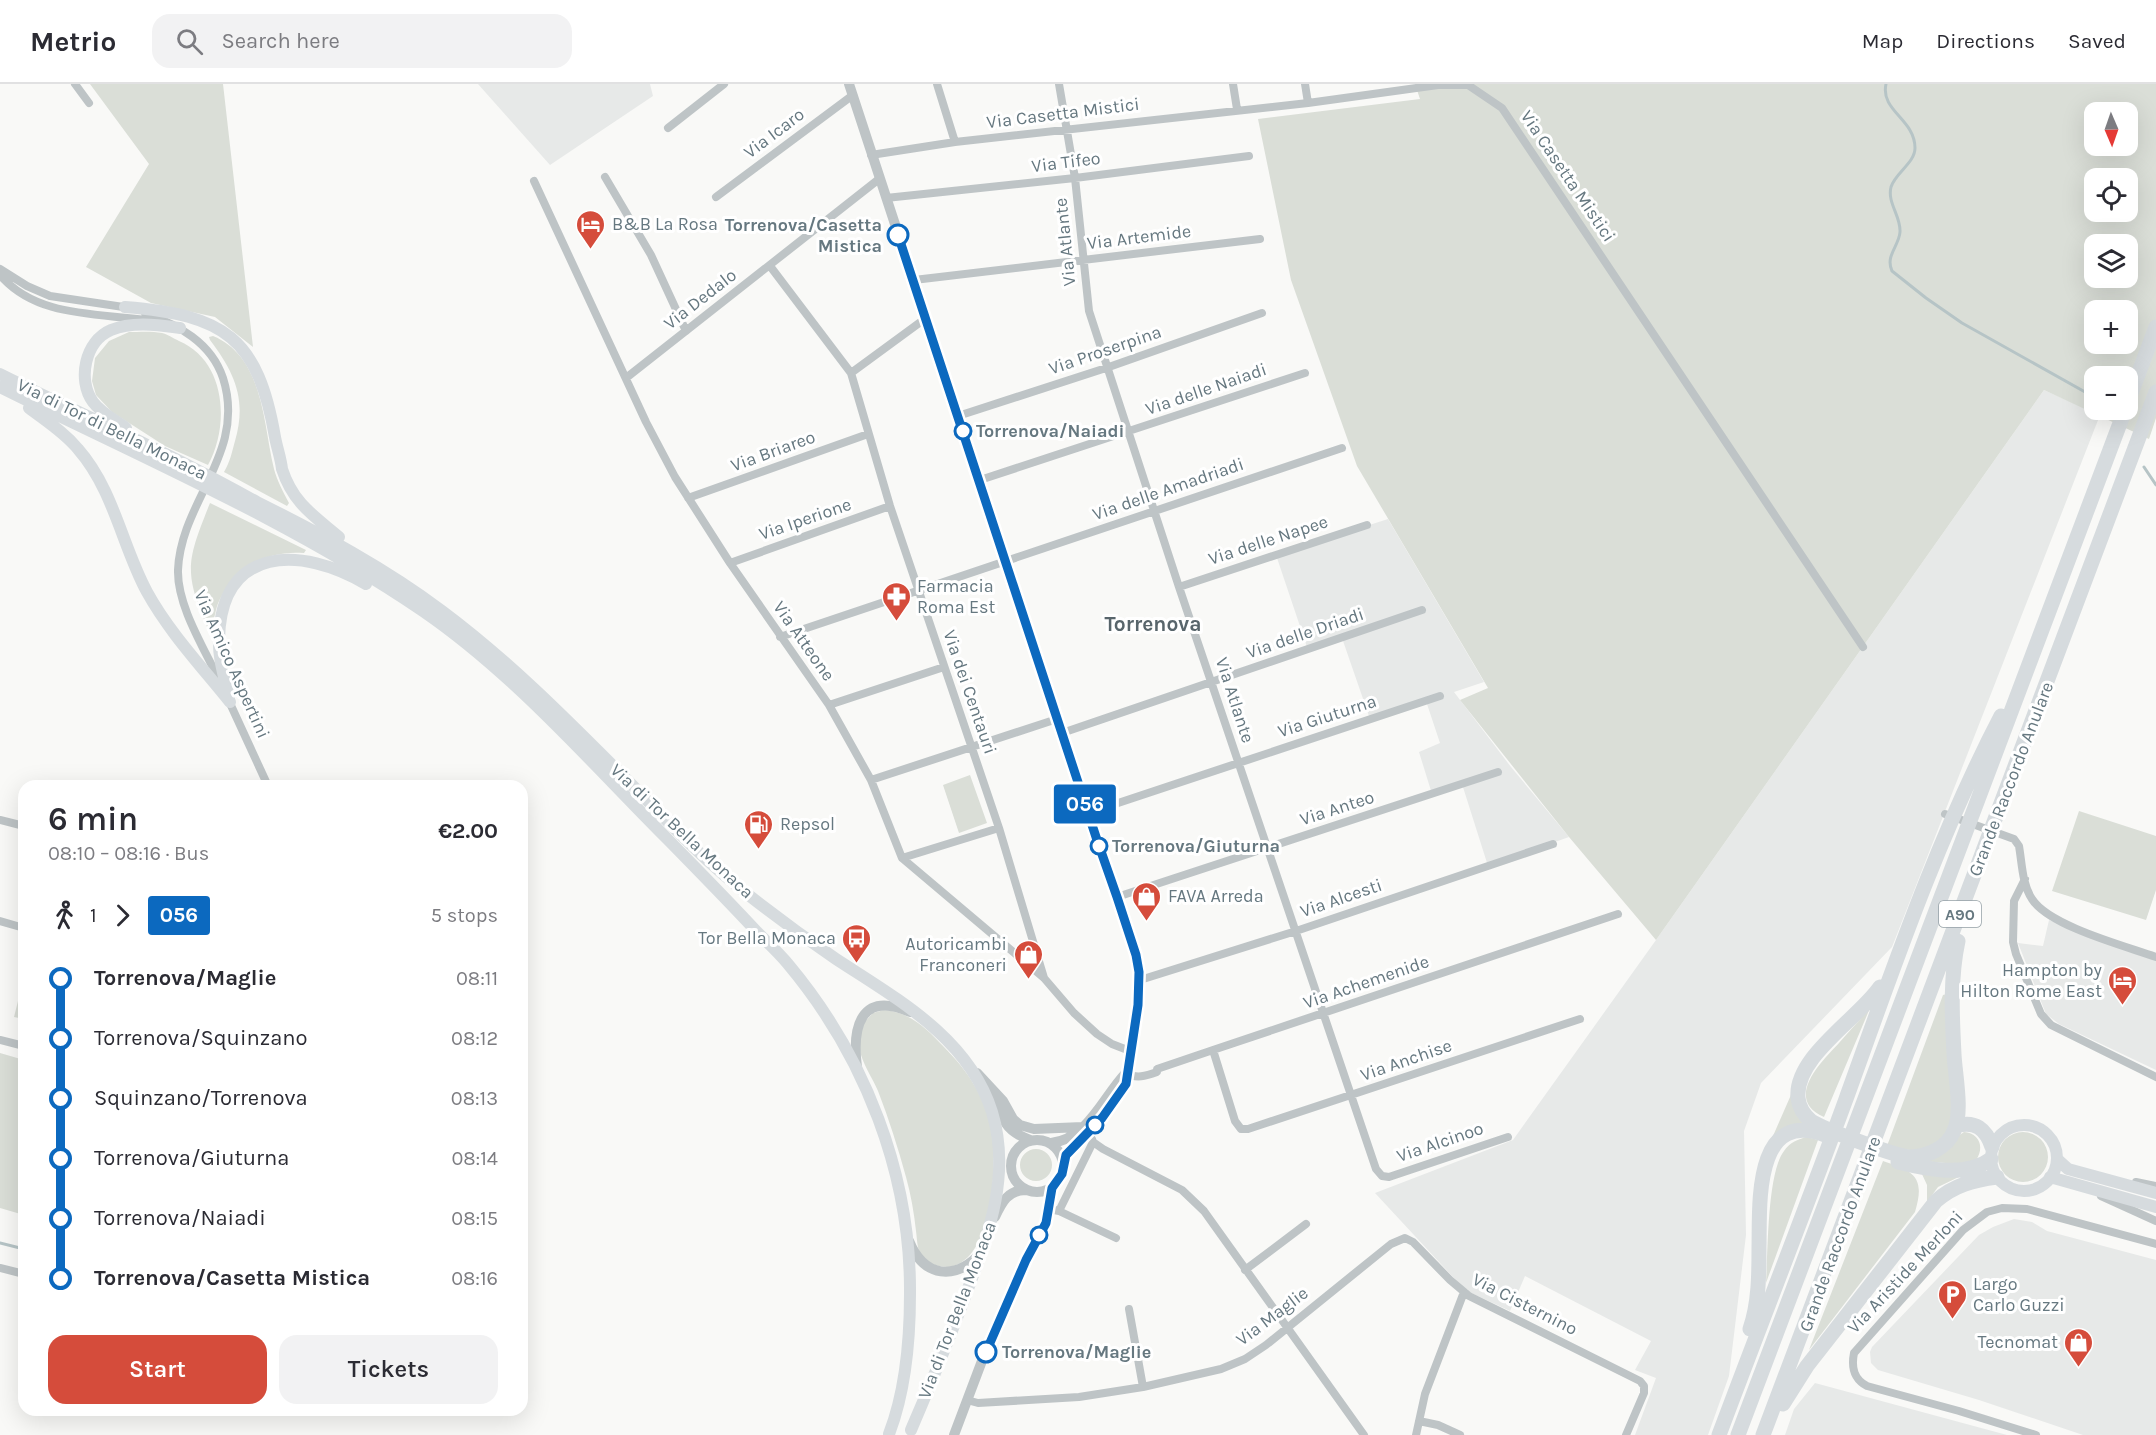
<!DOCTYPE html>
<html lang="en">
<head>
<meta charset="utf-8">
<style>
  :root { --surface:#fff; --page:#f2f2f3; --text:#2b2b33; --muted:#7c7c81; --line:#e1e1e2; --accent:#d54c3b }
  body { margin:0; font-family:Karla,sans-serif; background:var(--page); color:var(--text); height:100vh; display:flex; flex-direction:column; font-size:22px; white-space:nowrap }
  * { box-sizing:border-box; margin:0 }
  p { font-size:20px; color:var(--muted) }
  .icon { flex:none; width:33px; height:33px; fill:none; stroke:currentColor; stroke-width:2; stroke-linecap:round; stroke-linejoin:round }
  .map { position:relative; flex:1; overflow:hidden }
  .panel { position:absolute; left:18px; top:696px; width:510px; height:636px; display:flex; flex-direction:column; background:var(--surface); border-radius:18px; box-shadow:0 6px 24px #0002 }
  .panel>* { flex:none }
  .badge { padding:0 12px; border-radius:4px; font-size:21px; line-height:39px }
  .needle { width:39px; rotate:178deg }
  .tools { position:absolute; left:2084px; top:18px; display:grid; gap:12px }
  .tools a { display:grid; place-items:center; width:54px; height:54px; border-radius:12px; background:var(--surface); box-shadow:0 6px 24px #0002; font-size:30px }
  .map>.badge { position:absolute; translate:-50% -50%; box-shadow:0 0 0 3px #fff }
  .legs { display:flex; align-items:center; gap:9px; height:66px; padding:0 30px; font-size:20px }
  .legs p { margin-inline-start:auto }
  .head { display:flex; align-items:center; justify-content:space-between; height:102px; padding:0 30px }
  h1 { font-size:33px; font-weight:600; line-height:45px }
  .button { display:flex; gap:12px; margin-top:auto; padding:12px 30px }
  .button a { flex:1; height:69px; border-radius:18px; background:var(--accent); color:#fff; font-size:24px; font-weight:600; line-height:69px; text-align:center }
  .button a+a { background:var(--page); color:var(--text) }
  ul { padding:0 30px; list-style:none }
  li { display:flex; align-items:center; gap:21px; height:60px; font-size:22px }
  li i { display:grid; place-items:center; width:9px; height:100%; margin:0 8px; background:currentColor }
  li i::after { content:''; width:15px; height:15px; margin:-8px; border:4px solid; border-radius:50%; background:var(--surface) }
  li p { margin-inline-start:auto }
  li:first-child i { background:linear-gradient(#0000 50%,currentColor 0) }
  li:last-child i { background:linear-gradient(currentColor 50%,#0000 0) }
  header { display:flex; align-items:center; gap:36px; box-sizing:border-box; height:84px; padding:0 30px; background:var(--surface); border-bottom:2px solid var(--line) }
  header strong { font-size:28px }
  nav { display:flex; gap:33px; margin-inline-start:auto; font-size:21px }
  .search { width:420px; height:54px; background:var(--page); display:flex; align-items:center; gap:15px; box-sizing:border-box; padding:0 21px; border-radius:18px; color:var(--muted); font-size:22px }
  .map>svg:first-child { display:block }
  .built { fill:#e7e9e8 }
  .green { fill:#daded7; fill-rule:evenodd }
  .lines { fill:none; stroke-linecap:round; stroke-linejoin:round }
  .stream { stroke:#b6c4c6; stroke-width:3 }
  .minor { stroke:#bec4c6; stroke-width:8 }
  .tertiary { stroke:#bec4c6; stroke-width:10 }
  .secondary { stroke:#d6dbde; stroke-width:12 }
  .primary { stroke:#d6dbde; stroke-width:12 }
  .motorway { stroke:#d6dbde; stroke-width:15 }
  .line-1-casing { stroke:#fff; stroke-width:14 }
  .line-1 { stroke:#0c69bf; stroke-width:9 }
  .stop-1-dot { fill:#fff; stroke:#0c69bf; stroke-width:3 }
  .labels { text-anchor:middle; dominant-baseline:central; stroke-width:6; stroke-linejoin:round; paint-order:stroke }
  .shield { fill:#fff; stroke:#94a0a6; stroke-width:1.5 }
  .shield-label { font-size:16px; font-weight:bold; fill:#667880 }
  .street-label { font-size:18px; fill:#667880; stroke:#fff }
  .poi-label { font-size:18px; fill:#667880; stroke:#fff; text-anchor:start }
  .stop-label { font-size:18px; font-weight:bold; fill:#667880; stroke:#fff; text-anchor:start }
  .quarter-label { font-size:21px; font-weight:bold; fill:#58656b; stroke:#fff }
</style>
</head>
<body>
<header>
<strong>Metrio</strong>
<div class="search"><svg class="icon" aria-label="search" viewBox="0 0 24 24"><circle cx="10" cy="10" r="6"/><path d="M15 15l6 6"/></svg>Search here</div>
<nav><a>Map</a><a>Directions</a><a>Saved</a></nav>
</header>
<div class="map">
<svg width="2156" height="1351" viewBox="0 0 2156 1351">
  <rect width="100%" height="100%" fill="#f9f9f7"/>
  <!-- built -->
  <path class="built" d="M478 0H650L653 12 550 81Z
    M2044 306 2100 331 1892 863 1761 999 1744 1047 1746 1151 1729 1292 1708 1351H1635L1656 1294 1635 1286 1651 1257 1525 1192 1510 1227 1465 1206 1375 1109 1513 1056 1656 856Z
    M1388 435 1484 598 1454 608 1511 683 1569 753 1488 782 1462 700 1432 710 1419 668 1440 659 1426 617 1370 635 1342 554 1308 566 1276 471Z
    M2049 836 2156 876V986L2059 940 2046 930 2018 859 2043 862Z
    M2014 1135 2032 1138 2047 1147 2156 1176V1351H2083L1979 1316 1878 1286 1871 1279 1870 1268 1872 1263 1979 1151 1993 1143Z
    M1815 1299 2007 1351H1785L1794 1325Z"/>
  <!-- green -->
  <path class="green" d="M90 0H223L253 263 215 233 151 219 86 183 149 80Z
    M1415 0H2156V334L2149 355 2044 306 1656 856 1569 753 1460 616 1488 604 1357 382 1291 196 1258 35 1420 15ZM2094 28H2127V62H2094ZM2094 94H2127V128H2094ZM2094 160H2127V194H2094ZM2094 226H2127V260H2094ZM2094 292H2127V326H2094Z
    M129 248C139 248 152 247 162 249 167 250 173 254 179 257 226 277 230 341 208 381L165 362 112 328 96 311 92 297 95 274 109 257Z
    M213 252C264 273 263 340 274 385 277 396 283 408 289 419L287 422 224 388C230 378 232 368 235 357 247 316 235 289 210 256L209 253Z
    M210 419 306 466 304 469C269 466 236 482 220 515 215 524 215 537 210 545H208C183 487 187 477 210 419Z
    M970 691 987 739 959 749 943 701Z
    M2079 727 2156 752V806L2146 836 2052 807Z
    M23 897 24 898V935L14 933Z
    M1947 910 1952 1032 1945 1053 1920 1068 1887 1062 1943 911Z
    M1870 924 1824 1033C1783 1015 1822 977 1839 959 1849 947 1860 936 1870 924Z
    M884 926C910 928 927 945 944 963 967 986 987 1015 992 1049 997 1082 993 1180 947 1183 936 1183 926 1178 920 1169 917 1163 917 1154 916 1147 914 1129 911 1111 906 1093 898 1064 889 1035 878 1007 873 995 861 977 860 966 859 959 860 950 860 943L873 929Z
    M0 969 24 976V1131L0 1124Z
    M1794 1004 1804 1038 1769 1061Z
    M1998 1073a25 25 0 1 1 50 0a25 25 0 1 1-50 0Z
    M1964 1048C1979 1049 1985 1063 1976 1076L1957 1080 1922 1077Z
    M1807 1053 1818 1056 1766 1199C1768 1169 1767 1089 1784 1067 1789 1059 1798 1055 1807 1053Z
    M1020 1081a16 16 0 1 1 32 0a16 16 0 1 1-32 0Z
    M1883 1077C1913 1087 1926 1092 1915 1128L1809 1266Z
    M1921 1088 1965 1090 1938 1103 1927 1118V1101Z"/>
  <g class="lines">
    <!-- stream -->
    <path class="stream" d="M1886 0C1880 27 1915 35 1915 64 1915 79 1895 89 1891 103 1887 119 1901 132 1900 148 1899 162 1885 172 1892 187L1926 214 1962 239 2094 313
      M2105 326 2109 331
      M2144 383 2156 401
      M0 1159 24 1165"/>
    <!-- minor -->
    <path class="minor" d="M75 0 89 19
      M937 0 955 58
      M1059 0 1075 94 1089 227 1179 503 1376 1085 1382 1092 1389 1093 1508 1053
      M1233 0 1237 25
      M1305 0 1308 19
      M668 44 724 0
      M871 71 955 58 1308 19 1438 1H1468L1502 24 1863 563
      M605 93 651 171 686 247
      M534 97 646 338 675 393 730 479 829 621 871 696 902 774 1044 894 1074 929 1097 950 1112 960 1130 967
      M716 113 853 11
      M886 114 1075 94 1249 72
      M770 182 851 289 890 422 999 744 1044 894
      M0 185 27 202 50 212 130 224
      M0 191C36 233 95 229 145 236
      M914 196 1260 155
      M145 229C178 241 211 258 223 294 247 369 181 416 178 486 177 523 206 567 221 600
      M851 289 926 234
      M626 294 879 95
      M958 332 1106 284 1262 229
      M980 396 1305 289
      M688 414 868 350
      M730 479 890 422
      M1179 503 1367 441
      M780 553 1342 364
      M228 615 268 702
      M829 621 944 583
      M1062 649 1422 526
      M871 696 1057 635
      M1088 729 1440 612
      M1945 730 2014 755 2019 762C2022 779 2022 800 2032 815 2049 842 2125 862 2156 873
      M0 736 24 742
      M902 774 999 744
      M2025 795 2014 817 2013 858 2016 870 2041 930 2051 941 2156 993
      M1117 813 1498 688
      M0 837 24 844
      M1140 896 1296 847 1553 760
      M0 956 24 962
      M1213 966 1235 1037 1241 1045H1248L1580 935
      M1126 989C1136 995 1146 992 1157 988V985L1213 966 1618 830
      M1093 1058 1103 1065 1182 1106 1204 1127 1364 1351
      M2136 1098 2156 1102
      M2101 1112 2156 1137
      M1054 1126 1059 1127 1116 1154
      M1059 1127 1093 1058 1092 1055
      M0 1184 24 1190
      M1245 1186 1306 1140
      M1129 1225 1143 1303
      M967 1316 978 1319 1079 1313 1143 1303 1221 1285 1245 1275 1266 1261 1391 1160 1405 1154 1413 1158 1450 1196 1469 1212 1640 1297 1644 1302V1309L1626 1351
      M1419 1337 1438 1341 1460 1351
      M1416 1351 1425 1310 1464 1208
      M2036 1351 1959 1327 1867 1302C1854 1295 1851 1284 1854 1269L1963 1146 1987 1128 2002 1124 2027 1125 2156 1160"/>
    <!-- tertiary -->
    <path class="tertiary" d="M849 0 1097 756 1137 876 1140 896 1138 921 1125 1004 1102 1034 1069 1066 1064 1078
      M857 983C852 944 860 906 910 928
      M977 989 1003 1017 1013 1035 1020 1041 1034 1045 1083 1043
      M997 1012C1002 1036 1005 1047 1030 1056
      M1011 1082a26 26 0 1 1 52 0a26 26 0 1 1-52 0Z
      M1051 1059C1088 1055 1103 1013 1126 989
      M995 1133C1002 1118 1008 1106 1026 1106
      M909 1157C924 1194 955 1197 981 1169
      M954 1351 991 1253 1026 1176 1046 1139 1052 1103"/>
    <!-- secondary -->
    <path class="secondary" d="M1991 1074a33 33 0 1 1 66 0a33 33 0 1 1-66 0Z
      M2057 1075 2068 1085 2156 1109
      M2050 1093 2156 1123"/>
    <!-- primary -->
    <path class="primary" d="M125 223C225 231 258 254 275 353 277 364 281 375 282 385 293 419 313 431 339 453
      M0 290C50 315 101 338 151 363 187 380 222 399 257 418 321 450 385 484 442 527 513 580 574 643 636 705 671 741 706 778 746 809 775 832 805 854 836 875 897 915 969 954 992 1028 1012 1093 987 1153 965 1213 948 1258 930 1302 911 1346
      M0 303C143 374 291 437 423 527 503 582 570 655 637 724 677 765 718 806 757 848 768 859 779 869 788 880 865 972 911 1090 910 1210 910 1256 906 1306 889 1350
      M29 324C46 337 64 348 78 365 114 406 122 462 147 508 169 548 202 583 230 618
      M126 344C115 336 101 329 93 318 77 296 85 257 111 246 133 237 158 241 180 244
      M229 614C225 595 218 575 219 555 221 461 302 462 366 500"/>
    <!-- motorway -->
    <path class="motorway" d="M2127 320 2156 243
      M1880 903C1859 934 1794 973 1798 1014 1799 1023 1804 1031 1811 1037 1823 1045 1895 1072 1909 1073 1927 1073 1947 1064 1954 1047 1963 1028 1955 991 1954 970 1952 932 1950 894 1958 857
      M1956 1042C1975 1036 1986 1045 1992 1063
      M1898 1078C1926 1085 1966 1094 1991 1075
      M1750 1245C1759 1219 1759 1190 1759 1163 1760 1122 1753 1024 1825 1051
      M1783 1320 1807 1282 1936 1117C1954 1101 1974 1096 1997 1093
      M1719 1351C1761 1239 1805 1127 1846 1015 1893 885 1937 755 2001 632
      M1738 1351 2125 326
      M1763 1351 2156 308"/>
  </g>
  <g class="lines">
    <defs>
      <path id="line-1" d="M898 151 1097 756 1117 813 1136 871 1139 888 1138 921 1126 1000 1102 1034 1066 1071 1062 1090 1052 1104 1046 1139 1026 1176 986 1268"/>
    </defs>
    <!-- line-1 casing -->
    <use href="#line-1" class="line-1-casing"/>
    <!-- line-1 -->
    <use href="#line-1" class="line-1"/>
  </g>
  <!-- icons -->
  <defs>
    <symbol id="hotel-pin" viewBox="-11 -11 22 30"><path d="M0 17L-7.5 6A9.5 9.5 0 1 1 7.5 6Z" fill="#d54c3b" stroke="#fff"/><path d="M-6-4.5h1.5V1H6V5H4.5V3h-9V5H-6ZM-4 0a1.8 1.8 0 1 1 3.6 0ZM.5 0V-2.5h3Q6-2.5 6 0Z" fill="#fff"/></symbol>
    <symbol id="pharmacy-pin" viewBox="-11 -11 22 30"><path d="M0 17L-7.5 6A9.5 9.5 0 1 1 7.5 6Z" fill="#d54c3b" stroke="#fff"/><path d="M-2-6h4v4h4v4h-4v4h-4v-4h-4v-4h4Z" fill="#fff"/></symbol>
    <symbol id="fuel-pin" viewBox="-11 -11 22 30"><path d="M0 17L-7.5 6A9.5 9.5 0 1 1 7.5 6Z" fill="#d54c3b" stroke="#fff"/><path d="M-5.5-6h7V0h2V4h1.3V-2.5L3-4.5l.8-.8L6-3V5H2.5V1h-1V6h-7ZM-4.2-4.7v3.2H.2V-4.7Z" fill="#fff"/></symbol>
    <symbol id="shop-pin" viewBox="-11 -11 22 30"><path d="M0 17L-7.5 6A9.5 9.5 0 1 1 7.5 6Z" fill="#d54c3b" stroke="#fff"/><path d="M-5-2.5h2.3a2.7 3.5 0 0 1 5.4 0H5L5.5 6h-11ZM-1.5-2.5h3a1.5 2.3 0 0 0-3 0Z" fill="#fff"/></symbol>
    <symbol id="bus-pin" viewBox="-11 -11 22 30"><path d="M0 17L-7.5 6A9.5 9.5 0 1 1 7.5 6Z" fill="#d54c3b" stroke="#fff"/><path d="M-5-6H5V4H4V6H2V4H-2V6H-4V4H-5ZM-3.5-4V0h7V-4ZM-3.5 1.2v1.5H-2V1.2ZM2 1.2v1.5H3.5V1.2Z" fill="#fff"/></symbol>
    <symbol id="parking-pin" viewBox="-11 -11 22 30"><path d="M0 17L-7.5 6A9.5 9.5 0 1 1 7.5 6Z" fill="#d54c3b" stroke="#fff"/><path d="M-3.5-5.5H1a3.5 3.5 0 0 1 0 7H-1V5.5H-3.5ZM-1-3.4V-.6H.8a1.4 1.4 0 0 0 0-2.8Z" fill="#fff"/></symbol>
  </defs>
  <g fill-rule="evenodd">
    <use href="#hotel-pin" x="574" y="124" width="33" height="45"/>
    <use href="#pharmacy-pin" x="880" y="496" width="33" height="45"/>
    <use href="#fuel-pin" x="742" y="724" width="33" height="45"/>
    <use href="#shop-pin" x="1130" y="796" width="33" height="45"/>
    <use href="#bus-pin" x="840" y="838" width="33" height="45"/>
    <use href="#shop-pin" x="1012" y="854" width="33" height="45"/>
    <use href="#hotel-pin" x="2106" y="880" width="33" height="45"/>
    <use href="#parking-pin" x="1936" y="1194" width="33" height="45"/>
    <use href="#shop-pin" x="2062" y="1242" width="33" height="45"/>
  </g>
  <!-- markers -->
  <g class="stop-1-dot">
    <circle cx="898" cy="151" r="10"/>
    <circle cx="963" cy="347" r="8"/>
    <circle cx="1099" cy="762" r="8"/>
    <circle cx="1095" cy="1041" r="8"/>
    <circle cx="1039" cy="1151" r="8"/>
    <circle cx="986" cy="1268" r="10"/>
  </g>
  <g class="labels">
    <!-- shield labels -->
    <rect class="shield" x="1939" y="817" width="42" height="26" rx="4.5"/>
    <g class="shield-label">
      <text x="1960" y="830">A90</text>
    </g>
    <!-- street labels -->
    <g class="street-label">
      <text transform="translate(1063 29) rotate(-7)">Via Casetta Mistici</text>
      <text transform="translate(774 49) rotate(-37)">Via Icaro</text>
      <text transform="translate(1066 78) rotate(-7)">Via Tifeo</text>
      <text transform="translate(1568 92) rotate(56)">Via Casetta Mistici</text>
      <text transform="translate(1139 153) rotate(-7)">Via Artemide</text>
      <text transform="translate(1065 158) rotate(-96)">Via Atlante</text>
      <text transform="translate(700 215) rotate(-38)">Via Dedalo</text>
      <text transform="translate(1105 266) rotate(-19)">Via Proserpina</text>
      <text transform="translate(1206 305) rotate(-19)">Via delle Naiadi</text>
      <text transform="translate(112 345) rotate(26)">Via di Tor di Bella Monaca</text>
      <text transform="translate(773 367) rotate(-20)">Via Briareo</text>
      <text transform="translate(1168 405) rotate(-19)">Via delle Amadriadi</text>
      <text transform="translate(805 435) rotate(-19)">Via Iperione</text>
      <text transform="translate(1268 456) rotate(-18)">Via delle Napee</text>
      <text transform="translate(1305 549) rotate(-19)">Via delle Driadi</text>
      <text transform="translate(804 557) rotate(55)">Via Atteone</text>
      <text transform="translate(232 580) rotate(66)">Via Amico Aspertini</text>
      <text transform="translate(970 608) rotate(71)">Via dei Centauri</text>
      <text transform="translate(1235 616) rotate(72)">Via Atlante</text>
      <text transform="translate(1327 632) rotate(-18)">Via Giuturna</text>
      <text transform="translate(2011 695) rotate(-69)">Grande Raccordo Anulare</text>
      <text transform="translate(1337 724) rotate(-18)">Via Anteo</text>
      <text transform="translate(682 747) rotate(43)">Via di Tor Bella Monaca</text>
      <text transform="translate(1341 814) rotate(-19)">Via Alcesti</text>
      <text transform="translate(1366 898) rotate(-19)">Via Achemenide</text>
      <text transform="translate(1406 976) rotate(-19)">Via Anchise</text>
      <text transform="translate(1440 1058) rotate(-19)">Via Alcinoo</text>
      <text transform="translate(1840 1150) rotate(-70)">Grande Raccordo Anulare</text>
      <text transform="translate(1905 1188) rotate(-47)">Via Aristide Merloni</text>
      <text transform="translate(1525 1220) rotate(27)">Via Cisternino</text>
      <text transform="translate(957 1226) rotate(-69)">Via di Tor Bella Monaca</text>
      <text transform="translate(1272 1232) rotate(-37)">Via Maglie</text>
    </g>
    <!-- poi labels -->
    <g class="poi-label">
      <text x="612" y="140">B&amp;B La Rosa</text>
      <text x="917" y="502">Farmacia<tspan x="917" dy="21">Roma Est</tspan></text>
      <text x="780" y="740">Repsol</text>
      <text x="1168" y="812">FAVA Arreda</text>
      <text x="836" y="854" text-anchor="end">Tor Bella Monaca</text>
      <text x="1007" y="860" text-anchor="end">Autoricambi<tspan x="1007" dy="21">Franconeri</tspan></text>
      <text x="2102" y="886" text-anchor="end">Hampton by<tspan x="2102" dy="21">Hilton Rome East</tspan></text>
      <text x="1973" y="1200">Largo<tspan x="1973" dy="21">Carlo Guzzi</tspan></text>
      <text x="2058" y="1258" text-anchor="end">Tecnomat</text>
    </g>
    <!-- stop labels -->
    <g class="stop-label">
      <text x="882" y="141" text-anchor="end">Torrenova/Casetta<tspan x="882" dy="21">Mistica</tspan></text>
      <text x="976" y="347">Torrenova/Naiadi</text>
      <text x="1112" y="762">Torrenova/Giuturna</text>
      <text x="1002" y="1268">Torrenova/Maglie</text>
    </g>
    <!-- quarter labels -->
    <g class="quarter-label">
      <text x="1153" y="540">Torrenova</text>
    </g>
  </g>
</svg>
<div class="tools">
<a><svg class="needle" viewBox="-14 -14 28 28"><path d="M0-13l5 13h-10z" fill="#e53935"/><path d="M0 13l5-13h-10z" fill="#7c7c81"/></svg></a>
<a><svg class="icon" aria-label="locate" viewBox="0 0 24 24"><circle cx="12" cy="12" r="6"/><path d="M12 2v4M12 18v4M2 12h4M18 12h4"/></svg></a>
<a><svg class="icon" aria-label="layers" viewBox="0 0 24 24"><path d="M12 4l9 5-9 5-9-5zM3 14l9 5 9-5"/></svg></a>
<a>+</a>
<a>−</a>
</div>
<b class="badge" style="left:1085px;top:720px;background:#0c69bf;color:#fff">056</b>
<section class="panel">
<div class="head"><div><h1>6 min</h1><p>08:10 – 08:16 · Bus</p></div><b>€2.00</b></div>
<div class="legs"><svg class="icon" aria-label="walk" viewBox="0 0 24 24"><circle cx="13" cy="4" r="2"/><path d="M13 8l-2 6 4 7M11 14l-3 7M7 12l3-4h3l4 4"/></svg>1<svg class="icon" aria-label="forward" viewBox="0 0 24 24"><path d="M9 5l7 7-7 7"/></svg><b class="badge" style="background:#0c69bf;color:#fff">056</b><p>5 stops</p></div>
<ul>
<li><i style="color:#0c69bf"></i><b>Torrenova/Maglie</b><p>08:11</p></li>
<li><i style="color:#0c69bf"></i><span>Torrenova/Squinzano</span><p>08:12</p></li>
<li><i style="color:#0c69bf"></i><span>Squinzano/Torrenova</span><p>08:13</p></li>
<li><i style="color:#0c69bf"></i><span>Torrenova/Giuturna</span><p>08:14</p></li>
<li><i style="color:#0c69bf"></i><span>Torrenova/Naiadi</span><p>08:15</p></li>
<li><i style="color:#0c69bf"></i><b>Torrenova/Casetta Mistica</b><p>08:16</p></li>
</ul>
<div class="button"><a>Start</a><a>Tickets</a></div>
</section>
</div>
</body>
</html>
